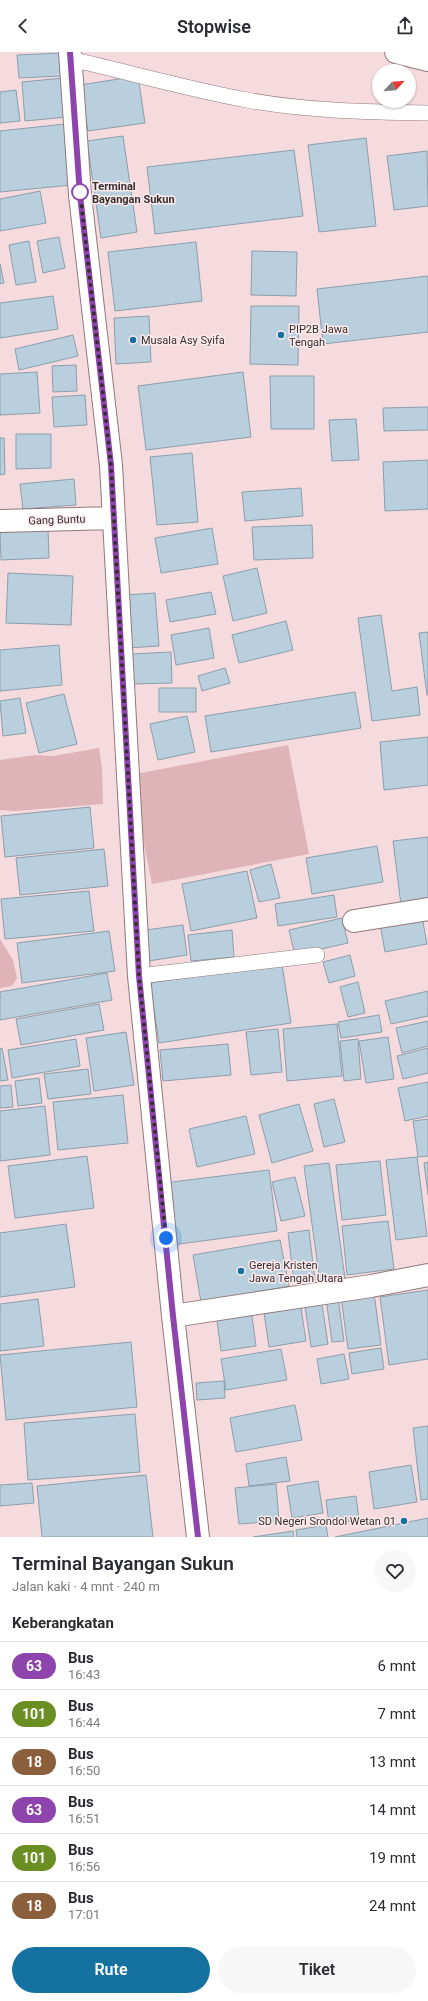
<!DOCTYPE html>
<html lang="id">
<head>
<meta charset="utf-8">
<style>
  :root { --surface:#fff; --page:#f7f7f7; --text:#2b2b33; --muted:#7c7c81; --line:#e1e1e2; --accent:#1571a0 }
  body { margin:0; font-family:Roboto,sans-serif; background:var(--page); color:var(--text); height:100vh; display:flex; flex-direction:column; font-size:15px; white-space:nowrap }
  * { box-sizing:border-box; margin:0 }
  p { font-size:13px; color:var(--muted) }
  .icon { flex:none; width:22px; height:22px; fill:none; stroke:currentColor; stroke-width:2; stroke-linecap:round; stroke-linejoin:round }
  .map { position:relative; height:1485px; overflow:hidden }
  .drawer { display:flex; flex-direction:column; background:var(--surface); flex:1 }
  .drawer>* { flex:none }
  .badge { padding:0 8px; border-radius:13px; font-size:14px; line-height:26px }
  .needle { width:26px; rotate:64deg }
  .fabs { position:absolute; left:372px; top:12px; display:grid; gap:8px }
  .fabs a { display:grid; place-items:center; width:44px; height:44px; border-radius:50%; background:var(--surface); box-shadow:0 1px 3px #0004; font-size:20px }
  .you { position:absolute; width:20px; height:20px; margin:-10px; border:3px solid #fff; border-radius:50%; background:#1a73e8; box-shadow:0 0 0 6px #1a73e833 }
  .map>.badge { position:absolute; translate:-50% -50%; box-shadow:0 0 0 2px #fff }
  h2 { padding:0 12px; font-size:15px; line-height:36px }
  .round { display:grid; place-items:center; flex:none; width:42px; height:42px; border-radius:21px; background:var(--page) }
  .head { display:flex; align-items:center; justify-content:space-between; height:68px; padding:0 12px }
  h1 { font-size:19px; font-weight:600; line-height:30px }
  .button { display:flex; gap:8px; margin-top:auto; padding:8px 12px }
  .button a { flex:1; height:46px; border-radius:24px; background:var(--accent); color:#fff; font-size:16px; font-weight:600; line-height:46px; text-align:center }
  .button a+a { background:var(--page); color:var(--text) }
  ul { padding:0; list-style:none }
  li { display:flex; align-items:center; gap:12px; height:48px; padding:0 12px; border-top:1px solid var(--line) }
  li div { flex:1 }
  li b { display:block; font-size:15px }
  li em { font-style:normal }
  li .badge { min-width:44px; font-weight:700; text-align:center }
  header { display:flex; justify-content:space-between; align-items:center; height:52px; padding:0 12px; background:var(--surface); font-size:18px; font-weight:600 }
  .map>svg:first-child { display:block }
  .green { fill:#deb4b9 }
  .building { fill:#bacfdd; stroke:#8a9eac }
  .lines { fill:none; stroke-linecap:round; stroke-linejoin:round }
  .lane-casing { stroke:#90787b; stroke-width:16 }
  .street-casing { stroke:#90787b; stroke-width:24 }
  .highway-casing { stroke:#90787b; stroke-width:24 }
  .lane { stroke:#fff; stroke-width:15 }
  .street { stroke:#fff; stroke-width:22 }
  .highway { stroke:#fff; stroke-width:22 }
  .line-casing { stroke:#fff; stroke-width:9 }
  .line { stroke:#8e44ad; stroke-width:6 }
  .walk { stroke:#362c2d; stroke-width:4; stroke-dasharray:0 7.2 }
  .stop-dot { fill:#fff; stroke:#8e44ad; stroke-width:2 }
  .poi-dot { fill:#1571a0; stroke:#fcebed; stroke-width:1.5 }
  .labels { text-anchor:middle; dominant-baseline:central; stroke-width:3; stroke-linejoin:round; paint-order:stroke }
  .stop-label { font-size:11px; font-weight:bold; fill:#362c2d; stroke:#fcebed; text-anchor:start }
  .poi-label { font-size:11px; fill:#362c2d; stroke:#fcebed; text-anchor:start }
  .street-label { font-size:11px; fill:#362c2d; stroke:#fcebed }
</style>
</head>
<body>
<header><svg class="icon" aria-label="back" viewBox="0 0 24 24"><path d="M15 5l-7 7 7 7"/></svg>Stopwise<svg class="icon" aria-label="share" viewBox="0 0 24 24"><path d="M12 15V3M7 8l5-5 5 5M5 13v7h14v-7"/></svg></header>
<div class="map">
<svg width="428" height="1485" viewBox="0 0 428 1485">
  <rect width="100%" height="100%" fill="#f6dbde"/>
  <!-- green -->
  <path class="green" d="M288 693 309 802 152 832 130 723Z
    M99 696 102 716 103 752 15 759 0 758V708L35 703 53 704Z
    M0 887 13 908 17 926 12 934 0 936Z"/>
  <!-- building -->
  <path class="building" d="M61 1 62 24 19 26 17 3Z
    M138 24 145 71 88 79 80 33Z
    M63 26 67 65 25 69 22 30Z
    M16 38 20 69 0 71V40Z
    M65 72 72 133 0 140V79Z
    M123 84 137 180 101 186 87 89Z
    M366 86 376 174 319 180 308 93Z
    M294 98 303 164 155 182 147 115Z
    M427 99 428 154 394 158 387 104Z
    M40 139 46 171 0 179V147Z
    M59 185 65 216 43 221 37 189Z
    M29 189 36 230 16 233 9 193Z
    M196 190 202 249 115 259 108 200Z
    M252 199 297 200 296 244 251 243Z
    M0 212 4 231 0 232Z
    M428 224V280L323 292 317 237Z
    M53 244 58 277 0 286V251Z
    M251 254H299L298 313 250 312Z
    M149 264 151 310 116 312 114 266Z
    M73 283 78 304 19 318 15 297Z
    M76 313 77 339 53 340 52 314Z
    M37 320 40 361 0 363V322Z
    M243 320 251 385 146 398 138 334Z
    M270 324H314V377H271Z
    M85 343 87 373 54 375 52 345Z
    M428 355V378L384 379 383 356Z
    M356 367 359 408 332 409 329 368Z
    M16 382H51V416L16 417Z
    M0 386H4L5 422 0 423Z
    M192 401 198 470 157 473 150 405Z
    M428 408V457L385 459 383 410Z
    M74 427 76 453 23 457 20 432Z
    M301 436 303 464 245 469 242 440Z
    M312 473 313 506 254 508 252 475Z
    M212 476 218 512 161 521 155 486Z
    M48 477 49 506 1 508 0 479Z
    M257 516 267 561 233 569 223 524Z
    M8 521 73 524 71 573 6 571Z
    M211 540 216 562 170 570 166 548Z
    M155 541 159 594 127 596 124 543Z
    M381 563 392 639 417 635 420 663 372 669 358 566Z
    M286 569 293 598 239 611 232 583Z
    M209 576 214 606 176 613 171 583Z
    M428 580V643H427L419 581Z
    M59 593 62 633 0 639V598Z
    M171 600 172 631 133 632 132 602Z
    M225 616 230 631 202 639 198 624Z
    M159 636H196V660H159Z
    M355 640 361 676 211 700 205 664Z
    M64 642 77 692 39 701 26 651Z
    M20 646 26 681 3 684 0 649Z
    M187 664 195 700 158 708 150 672Z
    M428 685V733L384 738 380 690Z
    M90 755 94 796 5 805 1 764Z
    M428 785V850L401 853 393 789Z
    M377 794 383 830 312 842 306 806Z
    M104 797 108 834 20 843 16 806Z
    M271 812 280 846 259 850 250 818Z
    M247 819 257 866 191 879 182 832Z
    M89 839 94 879 5 887 1 847Z
    M334 843 337 865 278 874 275 852Z
    M422 865 427 892 385 900 380 872Z
    M342 866 348 891 295 903 289 878Z
    M183 873 187 903 142 910 138 879Z
    M232 878 234 905 191 909 188 883Z
    M109 879 115 919 22 931 17 891Z
    M350 903 355 924 329 931 323 910Z
    M282 912 291 971 159 991 150 931Z
    M107 921 112 948 0 968V940Z
    M358 930 365 961 348 965 340 935Z
    M428 939V964L391 972 385 949Z
    M99 952 104 978 21 993 16 967Z
    M379 963 382 980 341 986 338 970Z
    M428 969V994L402 1001 396 976Z
    M337 972 342 1024 287 1029 283 977Z
    M278 977 282 1020 251 1023 246 980Z
    M126 980 134 1033 94 1039 86 986Z
    M388 985 394 1027 366 1031 359 989Z
    M76 987 80 1014 12 1026 8 998Z
    M358 987 361 1027 344 1029 340 989Z
    M228 992 231 1023 163 1029 160 998Z
    M2 996 8 1028 0 1029V997Z
    M428 996V1021L403 1027 397 1004Z
    M88 1017 91 1042 48 1047 44 1022Z
    M39 1026 42 1051 18 1054 15 1029Z
    M428 1030V1064L405 1069 398 1036Z
    M11 1033 13 1055 0 1056V1034Z
    M123 1043 128 1091 58 1098 53 1050Z
    M334 1047 345 1090 324 1095 314 1052Z
    M299 1052 313 1099 272 1111 259 1063Z
    M45 1054 50 1103 0 1109V1059Z
    M246 1064 255 1102 197 1115 189 1077Z
    M428 1067V1104L418 1105 413 1069Z
    M87 1104 94 1156 15 1166 8 1114Z
    M417 1105 427 1184 396 1188 386 1108Z
    M380 1109 386 1163 342 1168 336 1113Z
    M428 1110V1143L424 1111Z
    M329 1111 345 1226 320 1230 304 1114Z
    M269 1118 277 1179 172 1193 164 1131Z
    M295 1125 305 1164 281 1169 272 1130Z
    M388 1169 394 1217 347 1223 342 1174Z
    M66 1172 75 1235 0 1245V1181Z
    M309 1178 315 1228 294 1231 288 1181Z
    M280 1188 289 1234 201 1250 193 1203Z
    M428 1238V1307L389 1313 380 1245Z
    M374 1241 381 1293 348 1297 341 1245Z
    M338 1245 344 1289 332 1290 326 1247Z
    M321 1246 328 1292 311 1295 304 1248Z
    M38 1247 44 1294 0 1299V1252Z
    M300 1249 306 1289 269 1295 263 1254Z
    M251 1257 256 1294 221 1299 216 1261Z
    M131 1290 137 1355 6 1368 0 1303Z
    M381 1296 384 1317 352 1322 349 1301Z
    M281 1297 287 1328 226 1338 221 1307Z
    M344 1302 349 1327 321 1332 317 1307Z
    M224 1329 225 1346 197 1348 196 1331Z
    M295 1353 302 1388 236 1400 230 1366Z
    M135 1362 140 1420 28 1428 24 1371Z
    M428 1374V1447L421 1448 413 1376Z
    M286 1405 290 1429 249 1434 246 1412Z
    M411 1413 417 1450 374 1457 369 1420Z
    M146 1423 153 1485H42L37 1434Z
    M318 1429 323 1461 292 1466 287 1434Z
    M32 1431 34 1451 0 1454V1433Z
    M276 1432 279 1469 239 1472 235 1436Z
    M356 1444 359 1468 329 1472 326 1448Z
    M428 1466V1485H335Z
    M326 1473 328 1485H297L296 1478Z
    M293 1479 294 1485H253Z"/>
  <g class="lines">
    <defs>
      <path id="lane" d="M70 7C129 20 187 37 247 48 307 59 368 60 428 61
        M139 924 317 903"/>
      <path id="street" d="M70 0 80 143 111 413 139 924 173 1264 198 1485
        M0 469 114 466
        M354 869 428 857
        M173 1264 371 1234 428 1223"/>
      <path id="highway" d="M396 0 428 8"/>
    </defs>
    <!-- lane casing -->
    <use href="#lane" class="lane-casing"/>
    <!-- street casing -->
    <use href="#street" class="street-casing"/>
    <!-- highway casing -->
    <use href="#highway" class="highway-casing"/>
    <!-- lane -->
    <use href="#lane" class="lane"/>
    <!-- street -->
    <use href="#street" class="street"/>
    <!-- highway -->
    <use href="#highway" class="highway"/>
  </g>
  <g class="lines">
    <defs>
      <path id="line" d="M70 0 80 143 111 413 139 924 173 1264 198 1485"/>
    </defs>
    <!-- line casing -->
    <use href="#line" class="line-casing"/>
    <!-- line -->
    <use href="#line" class="line"/>
    <!-- walk -->
    <path class="walk" d="M80 140 111 413 139 924 166 1186"/>
  </g>
  <!-- markers -->
  <circle class="stop-dot" cx="80" cy="140" r="8"/>
  <g class="poi-dot">
    <circle cx="281" cy="283" r="4"/>
    <circle cx="133" cy="288" r="4"/>
    <circle cx="241" cy="1219" r="4"/>
    <circle cx="404" cy="1469" r="4"/>
  </g>
  <g class="labels">
    <!-- stop labels -->
    <g class="stop-label">
      <text x="92" y="134">Terminal<tspan x="92" dy="13">Bayangan Sukun</tspan></text>
    </g>
    <!-- poi labels -->
    <g class="poi-label">
      <text x="289" y="277">PIP2B Jawa<tspan x="289" dy="13">Tengah</tspan></text>
      <text x="141" y="288">Musala Asy Syifa</text>
      <text x="249" y="1213">Gereja Kristen<tspan x="249" dy="13">Jawa Tengah Utara</tspan></text>
      <text x="396" y="1469" text-anchor="end">SD Negeri Srondol Wetan 01</text>
    </g>
    <!-- street labels -->
    <g class="street-label">
      <text transform="translate(57 468) rotate(-2)">Gang Buntu</text>
    </g>
  </g>
</svg>
<div class="fabs">
<a><svg class="needle" viewBox="-14 -14 28 28"><path d="M0-13l5 13h-10z" fill="#e53935"/><path d="M0 13l5-13h-10z" fill="#7c7c81"/></svg></a>
</div>
<div class="you" style="left:166px;top:1186px"></div>
</div>
<section class="drawer">
<div class="head"><div><h1>Terminal Bayangan Sukun</h1><p>Jalan kaki · 4 mnt · 240 m</p></div><a class="round"><svg class="icon" aria-label="heart" viewBox="0 0 24 24"><path d="M12 20l-8-8c-3-5 5-10 8-4 3-6 11-1 8 4z"/></svg></a></div>
<h2>Keberangkatan</h2>
<ul>
<li><span class="badge" style="background:#8e44ad;color:#fff">63</span><div><b>Bus</b><p>16:43</p></div><em>6 mnt</em></li>
<li><span class="badge" style="background:#6b8e23;color:#fff">101</span><div><b>Bus</b><p>16:44</p></div><em>7 mnt</em></li>
<li><span class="badge" style="background:#8b5e3c;color:#fff">18</span><div><b>Bus</b><p>16:50</p></div><em>13 mnt</em></li>
<li><span class="badge" style="background:#8e44ad;color:#fff">63</span><div><b>Bus</b><p>16:51</p></div><em>14 mnt</em></li>
<li><span class="badge" style="background:#6b8e23;color:#fff">101</span><div><b>Bus</b><p>16:56</p></div><em>19 mnt</em></li>
<li><span class="badge" style="background:#8b5e3c;color:#fff">18</span><div><b>Bus</b><p>17:01</p></div><em>24 mnt</em></li>
</ul>
<div class="button"><a>Rute</a><a>Tiket</a></div>
</section>
</body>
</html>
